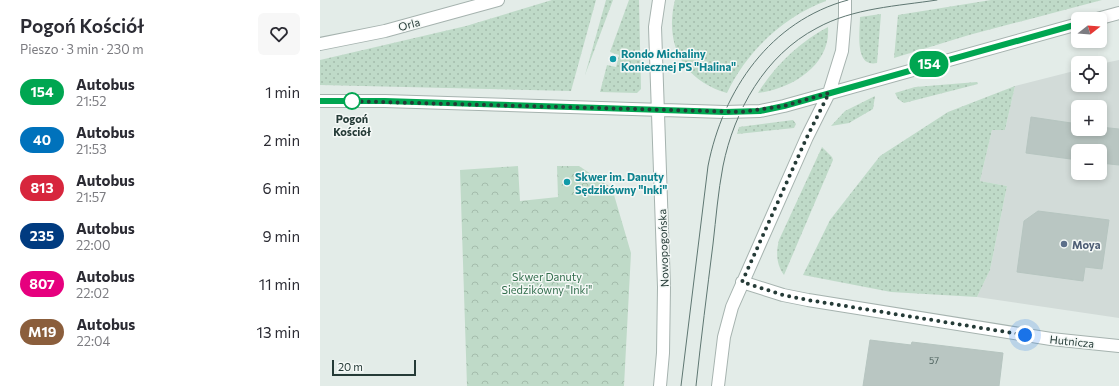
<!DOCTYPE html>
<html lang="pl">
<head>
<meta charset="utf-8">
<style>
  :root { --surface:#fff; --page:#f7f7f7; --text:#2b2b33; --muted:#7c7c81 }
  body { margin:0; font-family:Commissioner,sans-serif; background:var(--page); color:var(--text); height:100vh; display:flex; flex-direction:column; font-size:15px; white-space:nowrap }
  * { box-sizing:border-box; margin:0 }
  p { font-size:13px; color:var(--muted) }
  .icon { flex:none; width:22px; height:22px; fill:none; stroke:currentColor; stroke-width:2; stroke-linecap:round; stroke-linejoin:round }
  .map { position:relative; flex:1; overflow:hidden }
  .details { display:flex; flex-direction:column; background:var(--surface); width:320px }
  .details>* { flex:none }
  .badge { padding:0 8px; border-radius:13px; font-size:14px; line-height:26px }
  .needle { width:26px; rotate:73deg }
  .buttons { position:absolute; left:751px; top:12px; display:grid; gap:8px }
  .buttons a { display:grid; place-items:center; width:36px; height:36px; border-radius:6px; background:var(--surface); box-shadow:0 2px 6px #0003; font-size:20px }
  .scale { position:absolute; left:12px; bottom:10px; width:84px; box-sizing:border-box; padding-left:4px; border:2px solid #253b37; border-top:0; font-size:11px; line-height:14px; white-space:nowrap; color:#253b37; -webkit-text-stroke:3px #f4f8f6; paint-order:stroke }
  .you { position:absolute; width:20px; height:20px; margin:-10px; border:3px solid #fff; border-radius:50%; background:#1a73e8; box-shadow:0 0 0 6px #1a73e833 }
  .map>.badge { position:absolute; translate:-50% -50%; box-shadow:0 0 0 2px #fff }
  .round { display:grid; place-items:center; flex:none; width:42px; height:42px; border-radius:6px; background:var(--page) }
  .head { display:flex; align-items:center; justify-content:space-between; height:68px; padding:0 20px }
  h1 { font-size:19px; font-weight:600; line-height:30px }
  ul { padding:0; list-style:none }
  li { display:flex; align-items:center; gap:12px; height:48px; padding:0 20px }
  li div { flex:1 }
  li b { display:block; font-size:15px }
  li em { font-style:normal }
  li .badge { min-width:44px; font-weight:700; text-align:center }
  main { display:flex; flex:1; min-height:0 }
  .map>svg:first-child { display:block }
  .built { fill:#d2dbd8; fill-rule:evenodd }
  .grass { fill:url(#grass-dots) }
  .forest { fill:url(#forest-crowns) }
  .building { fill:#b9c6c2; stroke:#b6c5c0 }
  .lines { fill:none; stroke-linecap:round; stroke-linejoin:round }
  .minor-casing { stroke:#a6b3af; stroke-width:14 }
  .minor { stroke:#fff; stroke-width:12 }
  .tram { stroke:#5f7772; stroke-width:1 }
  .line-casing { stroke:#fff; stroke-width:9 }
  .line { stroke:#00a651; stroke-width:6 }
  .walk { stroke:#253b37; stroke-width:4; stroke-dasharray:0 7.2 }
  .culture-dot { fill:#0f9aa8; stroke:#f4f8f6; stroke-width:1.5 }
  .stop-dot { fill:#fff; stroke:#00a651; stroke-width:2 }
  .service-dot { fill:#5c6f8a; stroke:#f4f8f6; stroke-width:1.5 }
  .labels { text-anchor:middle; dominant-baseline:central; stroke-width:3; stroke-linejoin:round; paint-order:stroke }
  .number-label { font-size:9px; fill:#4a5e5a }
  .street-label { font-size:11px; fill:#253b37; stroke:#f4f8f6 }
  .culture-label { font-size:11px; font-weight:bold; fill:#0d838f; stroke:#f4f8f6; text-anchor:start }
  .stop-label { font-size:11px; font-weight:bold; fill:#253b37; stroke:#f4f8f6 }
  .service-label { font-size:11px; font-weight:bold; fill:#4e5e75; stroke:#f4f8f6; text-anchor:start }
  .park-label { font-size:11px; fill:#336e4d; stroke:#f4f8f6 }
</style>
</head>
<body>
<main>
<section class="details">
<div class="head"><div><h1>Pogoń Kościół</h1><p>Pieszo · 3 min · 230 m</p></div><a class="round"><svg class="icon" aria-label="heart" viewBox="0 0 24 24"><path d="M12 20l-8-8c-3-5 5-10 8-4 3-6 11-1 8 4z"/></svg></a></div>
<ul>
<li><span class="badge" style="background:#00a651;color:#fff">154</span><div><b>Autobus</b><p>21:52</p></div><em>1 min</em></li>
<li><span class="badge" style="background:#0072bc;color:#fff">40</span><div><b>Autobus</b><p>21:53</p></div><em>2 min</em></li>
<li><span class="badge" style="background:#d7263d;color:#fff">813</span><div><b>Autobus</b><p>21:57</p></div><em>6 min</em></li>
<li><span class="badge" style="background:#003b80;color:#fff">235</span><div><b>Autobus</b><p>22:00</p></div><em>9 min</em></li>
<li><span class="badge" style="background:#e6007e;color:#fff">807</span><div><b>Autobus</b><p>22:02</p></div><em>11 min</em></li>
<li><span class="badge" style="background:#8b5e3c;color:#fff">M19</span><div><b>Autobus</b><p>22:04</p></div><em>13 min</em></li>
</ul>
</section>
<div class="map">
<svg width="799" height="386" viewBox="0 0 799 386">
  <defs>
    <pattern id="grass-dots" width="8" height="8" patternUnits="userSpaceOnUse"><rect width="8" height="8" fill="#bfdac8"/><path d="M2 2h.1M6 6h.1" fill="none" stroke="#a4bcac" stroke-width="1.8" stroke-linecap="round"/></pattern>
    <pattern id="forest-crowns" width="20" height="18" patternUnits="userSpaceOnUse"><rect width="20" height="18" fill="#bfdac8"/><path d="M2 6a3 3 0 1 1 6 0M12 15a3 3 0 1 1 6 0" fill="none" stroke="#a4bcac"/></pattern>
  </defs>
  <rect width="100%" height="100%" fill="#e3ece8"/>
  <!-- built -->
  <path class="built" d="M799 60V318L657 297 670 270 687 186 660 181 672 130H685L695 86 758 70V85H780V64ZM758 107H780V129H758ZM758 151H780V173H758Z"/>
  <!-- grass -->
  <path class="grass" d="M232 0H276L251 91 0 85V60L146 26Z
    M286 0H293L265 75Z
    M309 0H319L321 89 317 93 280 92 287 65 296 67 299 55 290 52Z
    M355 0H506V1C463 17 427 51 407 93 363 80 344 44 355 0Z
    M671 0H782L649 35 574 58 578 15Z
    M561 14 557 63C534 68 540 32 540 17Z
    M508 27C511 66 471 89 438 93 455 65 481 41 508 27Z
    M657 82 658 84 584 103 578 99 575 93 595 87Z
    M695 86 685 130H672L660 181 687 186 670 270 657 297 571 292 483 275 510 220 560 156 628 112Z
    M555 96 553 109 529 123 511 126 525 111Z
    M473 120 476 124 474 128 417 134 419 127Z
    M502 147 512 157 513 160 464 275C456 264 456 252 459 240Z"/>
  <!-- forest -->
  <path class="forest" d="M198 166 200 201 238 197 237 166H259L292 188 311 253 304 386H147L140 170Z"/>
  <!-- building -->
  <path class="building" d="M711 117 758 124V129H780V127L799 129V165L780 163V151H758V160L706 153Z
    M718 211 789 220 782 269 765 267 763 281 697 272 704 221Z
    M550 340 591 345 592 342 683 353 679 386H543Z"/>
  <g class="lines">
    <defs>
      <path id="minor" d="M339 0 335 27 344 287 343 353 340 386
        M777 19 799 13
        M0 44 65 31 178 0
        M0 101H65L405 112 440 111 464 106 758 24
        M422 282 463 295 488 300 731 339 799 346
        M398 386 404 337 412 307 487 137 509 93 522 51 525 16V0"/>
    </defs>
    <!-- minor casing -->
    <use href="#minor" class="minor-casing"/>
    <!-- minor -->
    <use href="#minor" class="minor"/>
    <!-- tram -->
    <path class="tram" d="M361 386 388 166C403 90 450 21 528 0
      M376 386C381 339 387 292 393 244 396 218 398 192 403 166 414 111 445 55 497 28 533 8 578 6 617 0"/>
  </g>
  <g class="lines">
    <defs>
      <path id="line" d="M0 101H65L405 112 440 111 464 106 758 24"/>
    </defs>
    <!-- line casing -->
    <use href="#line" class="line-casing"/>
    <!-- line -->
    <use href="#line" class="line"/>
    <!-- walk -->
    <path class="walk" d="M32 101H26L421 112 464 106 509 93 487 137 422 282 463 295 488 300 705 335"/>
  </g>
  <!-- markers -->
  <g class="culture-dot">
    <circle cx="293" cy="59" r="4"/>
    <circle cx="247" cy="182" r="4"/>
  </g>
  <circle class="stop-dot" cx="32" cy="101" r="8"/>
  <circle class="service-dot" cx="744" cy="244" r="4"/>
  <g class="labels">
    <!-- number labels -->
    <g class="number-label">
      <text x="614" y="360">57</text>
    </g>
    <!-- street labels -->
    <g class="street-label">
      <text transform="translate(89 24) rotate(-15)">Orla</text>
      <text transform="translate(343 248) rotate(-92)">Nowopogońska</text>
      <text transform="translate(752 341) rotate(6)">Hutnicza</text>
    </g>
    <!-- culture labels -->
    <g class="culture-label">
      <text x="301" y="53">Rondo Michaliny<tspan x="301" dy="13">Koniecznej PS "Halina"</tspan></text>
      <text x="255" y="176">Skwer im. Danuty<tspan x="255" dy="13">Sędzikówny "Inki"</tspan></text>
    </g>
    <!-- stop labels -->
    <g class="stop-label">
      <text x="32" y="118">Pogoń<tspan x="32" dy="13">Kościół</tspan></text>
    </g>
    <!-- service labels -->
    <g class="service-label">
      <text x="752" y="244">Moya</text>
    </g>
    <!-- park labels -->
    <g class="park-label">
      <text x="227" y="276">Skwer Danuty<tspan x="227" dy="13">Siedzikówny "Inki"</tspan></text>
    </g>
  </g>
</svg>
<div class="buttons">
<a><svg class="needle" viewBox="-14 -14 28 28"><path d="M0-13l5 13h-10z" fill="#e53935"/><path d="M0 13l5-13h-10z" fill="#7c7c81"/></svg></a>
<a><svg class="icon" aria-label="locate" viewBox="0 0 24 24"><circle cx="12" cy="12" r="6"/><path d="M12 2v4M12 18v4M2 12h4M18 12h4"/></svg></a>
<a>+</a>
<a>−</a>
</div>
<div class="scale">20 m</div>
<div class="you" style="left:705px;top:335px"></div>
<b class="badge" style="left:609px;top:64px;background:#00a651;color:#fff">154</b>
</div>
</main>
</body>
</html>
